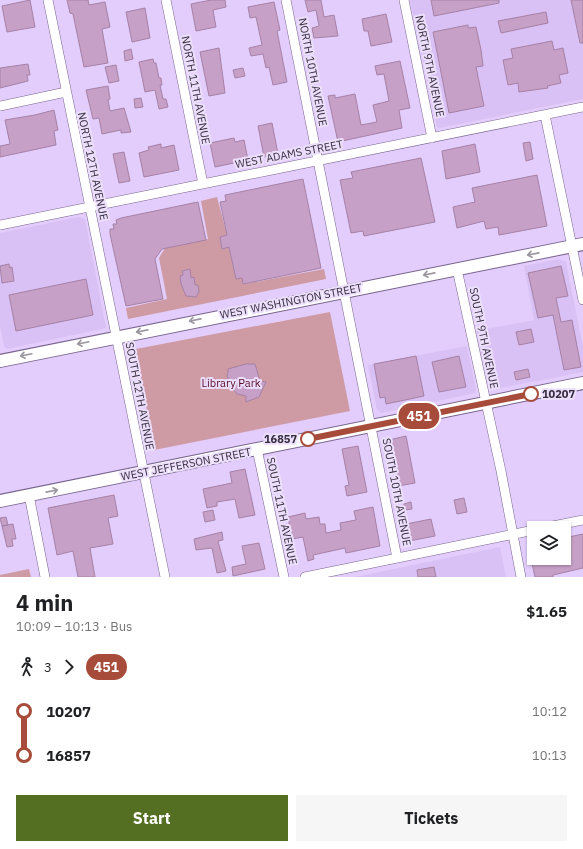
<!DOCTYPE html>
<html lang="en">
<head>
<meta charset="utf-8">
<style>
  :root { --surface:#fff; --page:#f6f6f6; --text:#202124; --muted:#757577; --accent:#556f22 }
  body { margin:0; font-family:"IBM Plex Sans",sans-serif; background:var(--page); color:var(--text); height:100vh; display:flex; flex-direction:column; font-size:15px; white-space:nowrap }
  * { box-sizing:border-box; margin:0 }
  p { font-size:13px; color:var(--muted) }
  .icon { flex:none; width:22px; height:22px; fill:none; stroke:currentColor; stroke-width:2; stroke-linecap:round; stroke-linejoin:round }
  .map { position:relative; height:577px; overflow:hidden }
  .sheet { display:flex; flex-direction:column; background:var(--surface); flex:1 }
  .sheet>* { flex:none }
  .badge { padding:0 8px; border-radius:13px; font-size:14px; line-height:26px }
  .controls { position:absolute; left:527px; top:521px; display:grid; gap:8px }
  .controls a { display:grid; place-items:center; width:44px; height:44px; border-radius:0px; background:var(--surface); box-shadow:0 1px 3px #0004; font-size:20px }
  .map>.badge { position:absolute; translate:-50% -50%; box-shadow:0 0 0 2px #fff }
  .legs { display:flex; align-items:center; gap:6px; height:44px; padding:0 16px; font-size:13px }
  .legs p { margin-inline-start:auto }
  .head { display:flex; align-items:center; justify-content:space-between; height:68px; padding:0 16px }
  h1 { font-size:22px; font-weight:700; line-height:30px }
  .button { display:flex; gap:8px; margin-top:auto; padding:8px 16px }
  .button a { flex:1; height:46px; border-radius:0px; background:var(--accent); color:#fff; font-size:16px; font-weight:700; line-height:46px; text-align:center }
  .button a+a { background:var(--page); color:var(--text) }
  ul { padding:0 16px; list-style:none }
  li { display:flex; align-items:center; gap:14px; height:44px; font-size:15px }
  li i { display:grid; place-items:center; width:6px; height:100%; margin:0 5px; background:currentColor }
  li i::after { content:''; width:10px; height:10px; margin:-5px; border:3px solid; border-radius:50%; background:var(--surface) }
  li p { margin-inline-start:auto }
  li:first-child i { background:linear-gradient(#0000 50%,currentColor 0) }
  li:last-child i { background:linear-gradient(currentColor 50%,#0000 0) }
  .map>svg:first-child { display:block }
  .built { fill:#d9c0f5 }
  .green { fill:#ce9aa3 }
  .building { fill:#c6a0c6; stroke:#a681a6 }
  .lines { fill:none; stroke-linecap:round; stroke-linejoin:round }
  .minor-casing { stroke:#78648e; stroke-width:10 }
  .secondary-casing { stroke:#78648e; stroke-width:14 }
  .minor { stroke:#fff; stroke-width:9 }
  .secondary { stroke:#fff; stroke-width:12 }
  .oneway { stroke:#9a959e }
  .line-1-casing { stroke:#fff; stroke-width:9 }
  .line-1 { stroke:#a74b3a; stroke-width:6 }
  .stop-1-dot { fill:#fff; stroke:#a74b3a; stroke-width:2 }
  .labels { text-anchor:middle; dominant-baseline:central; stroke-width:4; stroke-linejoin:round; paint-order:stroke }
  .street-label { font-size:11px; fill:#342b3d; stroke:#ecdffb }
  .park-label { font-size:11px; fill:#570825; stroke:#ecdffb }
  .stop-label { font-size:11px; font-weight:bold; fill:#342b3d; stroke:#ecdffb; text-anchor:start }
</style>
</head>
<body>
<div class="map">
<svg width="583" height="577" viewBox="0 0 583 577">
  <rect width="100%" height="100%" fill="#e3cdfc"/>
  <!-- built -->
  <path class="built" d="M410 0H583V99L439 128 437 127Z
    M79 217 85 219 106 328 7 349 4 346 0 326V233Z
    M559 259 566 262 583 347V372L490 390 488 387 476 331 534 320 524 266Z
    M467 346 476 390 475 393 381 413 377 410 368 365Z
    M500 547 506 577H355Z"/>
  <!-- green -->
  <path class="green" d="M217 197 227 235 220 237 222 249 229 247 236 279 242 278 244 284 324 269 326 279 128 319 126 308 167 299 159 258 165 248 208 239 201 201Z
    M330 312 350 411 154 450 136 349Z
    M29 569 31 577H0V575Z"/>
  <!-- building -->
  <path class="building" d="M30 0 35 27 7 32 2 6Z
    M67 0H88L89 5 105 2 110 27 102 29 108 63 84 67 73 14 70 13Z
    M211 0H225L226 7 213 10 216 27 196 31 191 4Z
    M305 0H321L324 17 334 15 338 36 314 38 312 28 319 26 316 10 308 12Z
    M431 0H499V3L434 16Z
    M571 0H583V43H580Z
    M274 2 280 30 277 31 287 82 273 85 269 67 266 68 263 54 251 56 249 48 262 45 256 17 250 18 248 7Z
    M145 8 150 38 132 42 126 12Z
    M546 12 548 23 501 33 498 21Z
    M386 14 392 42 371 46 368 31H364L362 19Z
    M468 25V28L476 27 481 50 483 66 476 67 484 106 449 113 433 32Z
    M552 41 554 50 563 48 568 73 559 75 561 83 547 86 548 88 519 92 518 83 508 85 503 60 513 58 511 49Z
    M219 48 225 93 209 96 200 52Z
    M131 49 133 59 125 61 124 51Z
    M153 59 154 63H156L159 78H161L162 85H160L163 99H166L168 107 159 109 155 90 145 92 139 62Z
    M400 61 410 108 399 110 402 128 338 142 328 96 335 95V98L355 94 361 125 377 122 373 105 389 101 384 74 377 75 375 66Z
    M28 64 30 75H27L28 81 0 88V68Z
    M116 65 119 81 109 83 105 67Z
    M243 68 245 76 235 78 233 70Z
    M108 86 110 99 108 100 110 111 124 108 131 132 121 133V130L102 134 99 118 93 119 86 90Z
    M141 98 143 107 135 108 134 99Z
    M54 110 58 130 54 131 56 145 0 157V146L10 144 5 120 35 115Z
    M272 123 278 154 264 157 258 126Z
    M234 138 235 142 244 140 248 160 215 167 210 143Z
    M530 142 533 159 526 161 523 143Z
    M161 144V148L174 145 179 170 144 177 139 153 149 150 148 147Z
    M475 144 480 172 446 179 442 151Z
    M124 152 130 181 119 183 113 154Z
    M421 158 435 222 364 236 363 231 351 233 340 180 353 178 351 172Z
    M537 175 547 226 499 235 498 227 486 229 484 221 457 228 453 207 475 202 472 188Z
    M303 179 321 268 243 284 242 278 236 279 229 247 222 249 220 237 227 235 220 202 226 201 225 195Z
    M198 202 206 240 162 249 155 259 163 299 126 306 110 234V229H114L113 224H117L116 220 121 218Z
    M9 264 10 268 12 267 14 281 2 283 0 266Z
    M561 266 568 296 556 298 561 322 572 320 581 367 564 370 553 315 538 318 528 273Z
    M190 269 191 278 194 277 195 285H198L199 292 196 297 186 296 181 284 180 276 183 275 182 271Z
    M86 279 93 315 16 331 9 295Z
    M531 329 534 342 519 345 516 332Z
    M416 356 424 396 386 404 385 397 380 398 374 364Z
    M459 356 466 387 439 392 432 362Z
    M246 364H255L260 381 266 382 259 397 246 402V396L237 394 229 384 227 374 228 373V369Z
    M528 369 530 377 516 380 514 372Z
    M406 436 415 483 398 486 389 440Z
    M358 446 367 492 347 496 345 486 349 485 342 449Z
    M245 469 255 515 239 518 235 499 217 502V506L207 508 203 489 232 483 230 472Z
    M114 495 118 516 108 518 113 544 90 548 95 577H78L73 551 57 555 48 508Z
    M464 498 467 512 457 514 454 500Z
    M411 502 412 509 405 510 404 504Z
    M373 507 380 546 346 553 345 548 313 555 314 559 308 561 303 537 292 539 288 517 305 513 306 519 319 517 320 524H325L326 533 341 530 340 523 356 520 354 511Z
    M213 510 215 520 205 522 203 512Z
    M6 517 8 525 2 526 0 518Z
    M431 519 435 536 409 541 406 524Z
    M13 524 16 539H12L13 546 7 547 2 526Z
    M222 532 223 540 218 541 226 571 217 573 212 548 196 550 194 539Z
    M583 534V568L553 575V577H535L531 558H564V538Z
    M259 543 265 569 233 576 232 567 246 564 242 546Z
    M434 567 436 577H418L417 570Z"/>
  <g class="lines">
    <defs>
      <path id="minor" d="M48 0 165 577
        M166 0 203 184
        M286 0 397 558
        M404 0 432 138
        M0 106 66 92
        M545 115 583 300
        M0 225 583 107
        M457 269 501 471 521 577
        M257 449 284 577
        M29 495 45 577
        M543 528 583 520
        M305 577 534 530"/>
      <path id="secondary" d="M0 361 583 244
        M0 501 583 383"/>
    </defs>
    <!-- minor casing -->
    <use href="#minor" class="minor-casing"/>
    <!-- secondary casing -->
    <use href="#secondary" class="secondary-casing"/>
    <!-- minor -->
    <use href="#minor" class="minor"/>
    <!-- secondary -->
    <use href="#secondary" class="secondary"/>
  </g>
  <!-- one-way arrows -->
  <defs><path id="oneway-shaft" d="M-6 0H5M1.5-3L5.5 0L1.5 3" fill="none" stroke-width="1.6" stroke-linecap="round" stroke-linejoin="round"/></defs>
  <g class="oneway">
    <use href="#oneway-shaft" transform="translate(533 254) rotate(169)"/>
    <use href="#oneway-shaft" transform="translate(429 274) rotate(169)"/>
    <use href="#oneway-shaft" transform="translate(195 320) rotate(169)"/>
    <use href="#oneway-shaft" transform="translate(142 331) rotate(169)"/>
    <use href="#oneway-shaft" transform="translate(83 343) rotate(168)"/>
    <use href="#oneway-shaft" transform="translate(26 355) rotate(168)"/>
    <use href="#oneway-shaft" transform="translate(52 491) rotate(-11)"/>
  </g>
  <g class="lines">
    <defs>
      <path id="line-1" d="M308 439 531 394"/>
    </defs>
    <!-- line-1 casing -->
    <use href="#line-1" class="line-1-casing"/>
    <!-- line-1 -->
    <use href="#line-1" class="line-1"/>
  </g>
  <!-- markers -->
  <g class="stop-1-dot">
    <circle cx="531" cy="394" r="7"/>
    <circle cx="308" cy="439" r="7"/>
  </g>
  <g class="labels">
    <!-- street labels -->
    <g class="street-label">
      <text transform="translate(430 66) rotate(78)">NORTH 9TH AVENUE</text>
      <text transform="translate(313 72) rotate(79)">NORTH 10TH AVENUE</text>
      <text transform="translate(196 90) rotate(79)">NORTH 11TH AVENUE</text>
      <text transform="translate(289 154) rotate(-11)">WEST ADAMS STREET</text>
      <text transform="translate(93 166) rotate(78)">NORTH 12TH AVENUE</text>
      <text transform="translate(291 301) rotate(-11)">WEST WASHINGTON STREET</text>
      <text transform="translate(484 338) rotate(78)">SOUTH 9TH AVENUE</text>
      <text transform="translate(140 396) rotate(79)">SOUTH 12TH AVENUE</text>
      <text transform="translate(186 464) rotate(-11)">WEST JEFFERSON STREET</text>
      <text transform="translate(397 492) rotate(79)">SOUTH 10TH AVENUE</text>
      <text transform="translate(282 511) rotate(78)">SOUTH 11TH AVENUE</text>
    </g>
    <!-- park labels -->
    <g class="park-label">
      <text x="231" y="383">Library Park</text>
    </g>
    <!-- stop labels -->
    <g class="stop-label">
      <text x="542" y="394">10207</text>
      <text x="297" y="439" text-anchor="end">16857</text>
    </g>
  </g>
</svg>
<div class="controls">
<a><svg class="icon" aria-label="layers" viewBox="0 0 24 24"><path d="M12 4l9 5-9 5-9-5zM3 14l9 5 9-5"/></svg></a>
</div>
<b class="badge" style="left:419px;top:416px;background:#a74b3a;color:#fff">451</b>
</div>
<section class="sheet">
<div class="head"><div><h1>4 min</h1><p>10:09 – 10:13 · Bus</p></div><b>$1.65</b></div>
<div class="legs"><svg class="icon" aria-label="walk" viewBox="0 0 24 24"><circle cx="13" cy="4" r="2"/><path d="M13 8l-2 6 4 7M11 14l-3 7M7 12l3-4h3l4 4"/></svg>3<svg class="icon" aria-label="forward" viewBox="0 0 24 24"><path d="M9 5l7 7-7 7"/></svg><b class="badge" style="background:#a74b3a;color:#fff">451</b></div>
<ul>
<li><i style="color:#a74b3a"></i><b>10207</b><p>10:12</p></li>
<li><i style="color:#a74b3a"></i><b>16857</b><p>10:13</p></li>
</ul>
<div class="button"><a>Start</a><a>Tickets</a></div>
</section>
</body>
</html>
